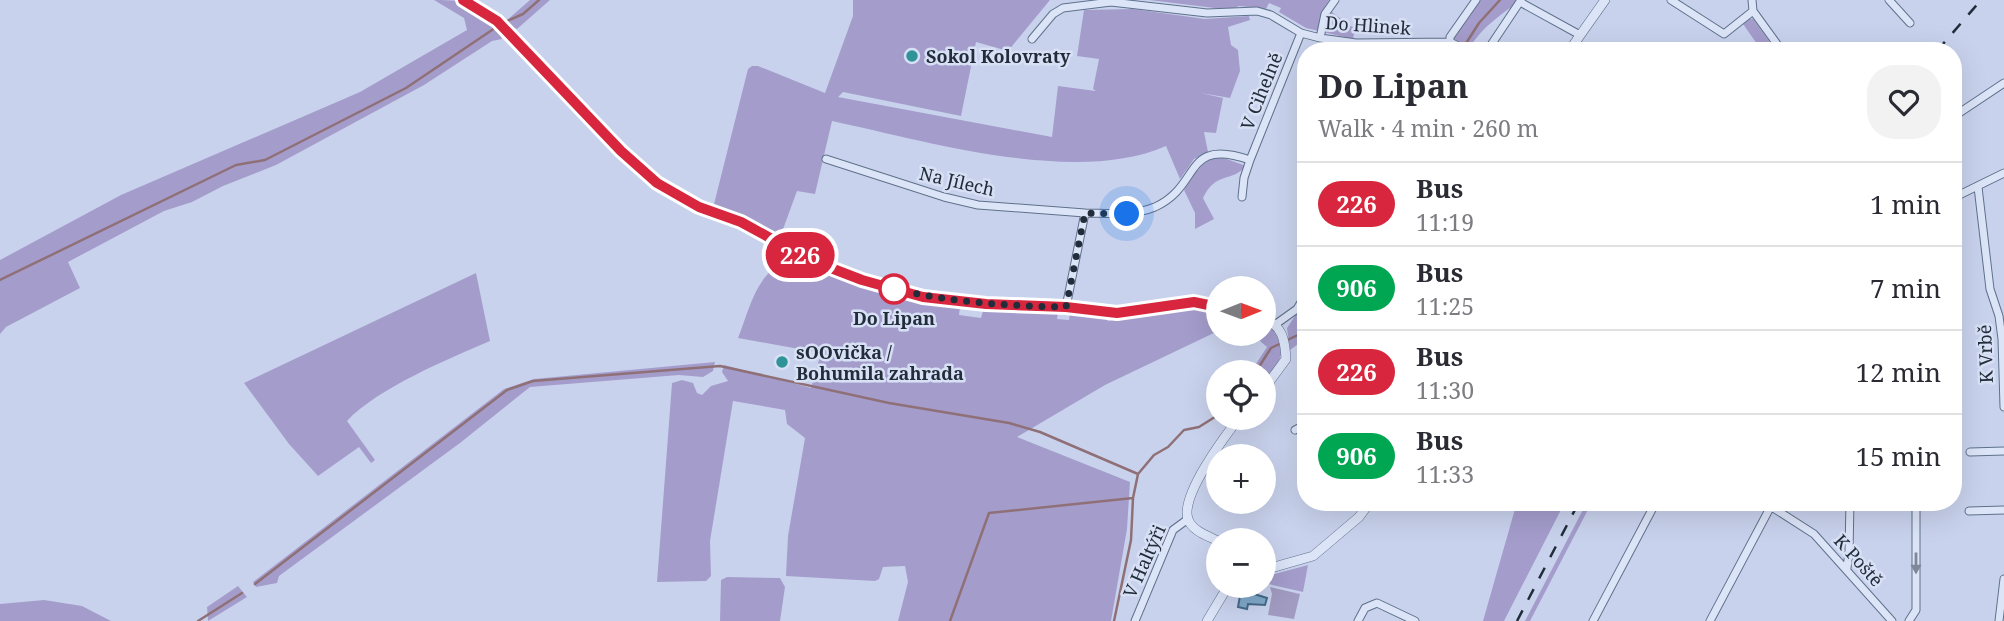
<!DOCTYPE html>
<html lang="en">
<head>
<meta charset="utf-8">
<style>
  :root { --surface:#fff; --page:#f2f2f3; --text:#2b2b33; --muted:#7c7c81; --line:#e1e1e2 }
  body { margin:0; font-family:"Noto Serif",serif; background:var(--page); color:var(--text); height:100vh; display:flex; flex-direction:column; font-size:26px; white-space:nowrap }
  * { box-sizing:border-box; margin:0 }
  p { font-size:23px; color:var(--muted) }
  .icon { flex:none; width:38px; height:38px; fill:none; stroke:currentColor; stroke-width:2; stroke-linecap:round; stroke-linejoin:round }
  .map { position:relative; flex:1; overflow:hidden }
  .drawer { position:absolute; left:1297px; top:42px; width:665px; height:469px; display:flex; flex-direction:column; background:var(--surface); border-radius:28px; box-shadow:0 7px 28px #0002 }
  .drawer>* { flex:none }
  .badge { padding:0 14px; border-radius:23px; font-size:24px; line-height:46px }
  .needle { width:46px; rotate:89deg }
  .tools { position:absolute; left:1206px; top:276px; display:grid; gap:14px }
  .tools a { display:grid; place-items:center; width:70px; height:70px; border-radius:50%; background:var(--surface); box-shadow:0 7px 28px #0002; font-size:35px }
  .you { position:absolute; width:35px; height:35px; margin:-18px; border:5px solid #fff; border-radius:50%; background:#1a73e8; box-shadow:0 0 0 10px #1a73e833 }
  .map>.badge { position:absolute; translate:-50% -50%; box-shadow:0 0 0 4px #fff }
  .round { display:grid; place-items:center; flex:none; width:74px; height:74px; border-radius:28px; background:var(--page) }
  .head { display:flex; align-items:center; justify-content:space-between; height:119px; padding:0 21px }
  h1 { font-size:33px; font-weight:700; line-height:52px }
  ul { padding:0; list-style:none }
  li { display:flex; align-items:center; gap:21px; height:84px; padding:0 21px; border-top:2px solid var(--line) }
  li div { flex:1 }
  li b { display:block; font-size:26px }
  li em { font-style:normal }
  li .badge { min-width:77px; font-weight:700; text-align:center }
  .map>svg:first-child { display:block }
  .green { fill:#a49dcc }
  .cemetery { fill:#a19bc1 }
  .lines { fill:none; stroke-linecap:round; stroke-linejoin:round }
  .stream { stroke:#907077; stroke-width:2.5 }
  .building { fill:#80a9ca; stroke:#456b88; stroke-width:2 }
  .minor-casing { stroke:#5e7189; stroke-width:9 }
  .tertiary-casing { stroke:#5e7189; stroke-width:10 }
  .minor { stroke:#dce4f8; stroke-width:7 }
  .tertiary { stroke:#dce4f8; stroke-width:9 }
  .rail { stroke:#212d3a; stroke-width:2.5; stroke-dasharray:12 12; stroke-linecap:butt }
  .oneway { fill:#7e8899 }
  .line-casing { stroke:#fff; stroke-width:16 }
  .line { stroke:#d7263d; stroke-width:10 }
  .walk { stroke:#212d3a; stroke-width:7; stroke-dasharray:0 12.6 }
  .poi-dot { fill:#309397; stroke:#d8e0f5; stroke-width:2.5 }
  .stop-dot { fill:#fff; stroke:#d7263d; stroke-width:3.5 }
  .labels { text-anchor:middle; dominant-baseline:central; stroke-width:5; stroke-linejoin:round; paint-order:stroke }
  .street-label { font-size:18px; fill:#212d3a; stroke:#d8e0f5 }
  .poi-label { font-size:18px; font-weight:bold; fill:#212d3a; stroke:#d8e0f5; text-anchor:start }
  .stop-label { font-size:18px; font-weight:bold; fill:#212d3a; stroke:#d8e0f5 }
</style>
</head>
<body>
<div class="map">
<svg width="2004" height="621" viewBox="0 0 2004 621">
  <rect width="100%" height="100%" fill="#c9d2ed"/>
  <!-- green -->
  <path class="green" d="M434 0C441 0 451 0 458 1 472 6 499 25 502 39L492 41 424 85 276 165 223 186 192 202 164 211 68 262 80 288 6 327 0 334V260L121 195 360 92 467 30 464 18Z
    M530 0H550L517 29 509 26 507 20Z
    M853 0H1050L1008 51 976 42 961 116 843 92 838 97 1052 137 1058 86 1096 91 1093 89 1099 59 1077 56 1084 10 1133 9 1205 19 1249 16 1250 20 1228 27 1231 45 1238 50 1240 71 1230 98 1201 93 1223 98 1216 133 1204 132 1208 152 1194 159 1180 179 1166 146C1075 186 926 141 832 121L815 194 797 191 778 243 714 204 748 69 752 66H758L825 93 853 16Z
    M1149 0H1329L1325 7 1355 29 1353 39 1306 28 1279 12 1281 8 1269 3 1266 9 1239 6 1231 10Z
    M1476 0H1521C1502 14 1483 26 1470 47L1450 37Z
    M1749 19H1753L1776 51H1762L1743 24Z
    M1221 157 1246 166C1231 183 1216 171 1203 198L1214 219 1195 229V213L1184 190C1194 175 1202 159 1221 157Z
    M789 261 900 297 960 307 959 315 981 318 983 311 1058 313 1057 319 1069 320 1070 312 1103 315 1108 321C1144 313 1181 302 1218 311V331L1105 385 1017 437 1130 482 1127 529 1111 621H898L908 582 905 566 883 567 879 579 875 581 786 576 788 536 805 438 787 424 785 410 733 401 710 541 711 576 706 581 657 582 672 383 682 380 693 383 697 393 702 395 711 386 728 381 722 372 724 365 811 388 821 353 738 338C749 311 757 269 789 261Z
    M476 273 490 341C448 359 378 388 347 421L375 460 371 463 359 447 318 476 289 444 244 383Z
    M1305 301V339L1290 350 1287 328Z
    M1264 323 1273 328C1289 353 1280 361 1264 382V373H1250L1267 347 1252 334H1264Z
    M715 362 713 371 703 377 679 375 530 387 460 443 279 576 277 583 256 587 253 582 504 389 534 379Z
    M1517 502H1565L1504 621H1483Z
    M1587 502H1592L1530 621H1525Z
    M1308 565 1303 592 1264 583V577Z
    M727 577 780 578 785 587 780 621H720L721 580Z
    M238 586 247 597 208 621 207 607Z
    M44 600 82 606 111 621H0V604Z"/>
  <!-- cemetery -->
  <path class="cemetery" d="M1270 587 1300 594 1294 619 1268 615 1272 594Z"/>
  <g class="lines">
    <!-- stream -->
    <path class="stream" d="M505 22 523 14 539 0
      M1463 48 1479 23 1500 0
      M0 280 236 165 265 160 406 88 495 28
      M1255 373 1271 348 1306 331
      M255 584 507 390 533 381 720 366 889 403 1009 423 1040 432 1138 474
      M198 621 242 593
      M950 621 989 513 1133 498
      M1114 621 1131 540 1133 498 1138 474 1154 455 1168 447 1184 430 1199 427 1218 415"/>
  </g>
  <!-- building -->
  <path class="building" d="M1241 590 1267 598 1265 605 1248 604 1247 609 1238 607Z"/>
  <g class="lines">
    <defs>
      <path id="minor" d="M1671 0 1724 34 1753 11
        M1752 0 1753 11 1782 51
        M1889 0 1910 23
        M1520 2 1580 35
        M1320 38 1325 14 1335 0
        M1032 39 1053 14 1063 8 1111 2 1207 13 1257 11 1271 15 1301 33 1320 38 1356 43 1450 42 1468 51
        M1450 42V37L1476 0
        M1487 51 1521 0
        M1953 117 2004 83
        M826 159 944 197 978 205 1085 213
        M1978 187 1990 289 1999 316 2002 339 2004 407
        M1242 197 1244 178 1250 160
        M1953 198 2004 173
        M1066 307 1085 213C1108 213 1133 216 1155 207 1202 186 1182 137 1250 160L1301 33
        M1276 324 1297 309 1306 294
        M1295 430 1306 424
        M1970 452 2004 451
        M1764 502 1814 534 1892 621
        M1969 511 2004 510
        M1847 568 1849 552 1850 502
        M1135 621 1173 530 1188 519
        M1358 621 1365 608 1377 603 1415 621
        M1593 621 1656 502
        M1710 621 1771 506
        M1909 621 1916 610V502
        M1999 621 2004 579"/>
      <path id="tertiary" d="M463 0 497 21 621 151 658 183 699 207 741 222 810 260 861 280 924 297 986 304 1066 307 1117 313 1194 302 1218 307
        M1569 51 1605 0
        M1264 318C1282 326 1285 339 1286 359L1264 389
        M1218 541C1208 536 1192 531 1188 519 1180 496 1225 436 1239 418
        M1264 570 1313 556 1359 517 1370 502
        M1207 621 1228 586"/>
    </defs>
    <!-- minor casing -->
    <use href="#minor" class="minor-casing"/>
    <!-- tertiary casing -->
    <use href="#tertiary" class="tertiary-casing"/>
    <!-- minor -->
    <use href="#minor" class="minor"/>
    <!-- tertiary -->
    <use href="#tertiary" class="tertiary"/>
    <!-- rail -->
    <path class="rail" d="M1937 51 1981 0
      M1517 621 1579 502"/>
  </g>
  <!-- one-way arrows -->
  <defs><path id="oneway-solid" d="M-6-.8H1V-3.2L6.5 0L1 3.2V.8H-6Z" transform="scale(1.75)"/></defs>
  <use class="oneway" href="#oneway-solid" transform="translate(1916 563) rotate(90)"/>
  <g class="lines">
    <defs>
      <path id="line" d="M463 0 497 21 621 151 657 183 699 207 741 222 810 260 862 280 923 297 986 304 1066 307 1117 313 1194 302 1218 307"/>
    </defs>
    <!-- line casing -->
    <use href="#line" class="line-casing"/>
    <!-- line -->
    <use href="#line" class="line"/>
    <!-- walk -->
    <path class="walk" d="M894 289 887 287C946 302 1005 306 1066 307L1085 213 1127 214"/>
  </g>
  <!-- markers -->
  <g class="poi-dot">
    <circle cx="912" cy="56" r="7"/>
    <circle cx="782" cy="362" r="7"/>
  </g>
  <circle class="stop-dot" cx="894" cy="289" r="14"/>
  <g class="labels">
    <!-- street labels -->
    <g class="street-label">
      <text transform="translate(1368 25) rotate(4)">Do Hlinek</text>
      <text transform="translate(1261 91) rotate(-68)">V Cihelně</text>
      <text transform="translate(957 181) rotate(13)">Na Jílech</text>
      <text transform="translate(1985 354) rotate(-92)">K Vrbě</text>
      <text transform="translate(1859 560) rotate(48)">K Poště</text>
      <text transform="translate(1144 561) rotate(-66)">V Haltýři</text>
    </g>
    <!-- poi labels -->
    <g class="poi-label">
      <text x="926" y="56">Sokol Kolovraty</text>
      <text x="796" y="352">sOOvička /<tspan x="796" dy="21">Bohumila zahrada</tspan></text>
    </g>
    <!-- stop labels -->
    <g class="stop-label">
      <text x="894" y="318">Do Lipan</text>
    </g>
  </g>
</svg>
<div class="tools">
<a><svg class="needle" viewBox="-14 -14 28 28"><path d="M0-13l5 13h-10z" fill="#e53935"/><path d="M0 13l5-13h-10z" fill="#7c7c81"/></svg></a>
<a><svg class="icon" aria-label="locate" viewBox="0 0 24 24"><circle cx="12" cy="12" r="6"/><path d="M12 2v4M12 18v4M2 12h4M18 12h4"/></svg></a>
<a>+</a>
<a>−</a>
</div>
<div class="you" style="left:1127px;top:214px"></div>
<b class="badge" style="left:800px;top:255px;background:#d7263d;color:#fff">226</b>
<section class="drawer">
<div class="head"><div><h1>Do Lipan</h1><p>Walk · 4 min · 260 m</p></div><a class="round"><svg class="icon" aria-label="heart" viewBox="0 0 24 24"><path d="M12 20l-8-8c-3-5 5-10 8-4 3-6 11-1 8 4z"/></svg></a></div>
<ul>
<li><span class="badge" style="background:#d7263d;color:#fff">226</span><div><b>Bus</b><p>11:19</p></div><em>1 min</em></li>
<li><span class="badge" style="background:#00a651;color:#fff">906</span><div><b>Bus</b><p>11:25</p></div><em>7 min</em></li>
<li><span class="badge" style="background:#d7263d;color:#fff">226</span><div><b>Bus</b><p>11:30</p></div><em>12 min</em></li>
<li><span class="badge" style="background:#00a651;color:#fff">906</span><div><b>Bus</b><p>11:33</p></div><em>15 min</em></li>
</ul>
</section>
</div>
</body>
</html>
